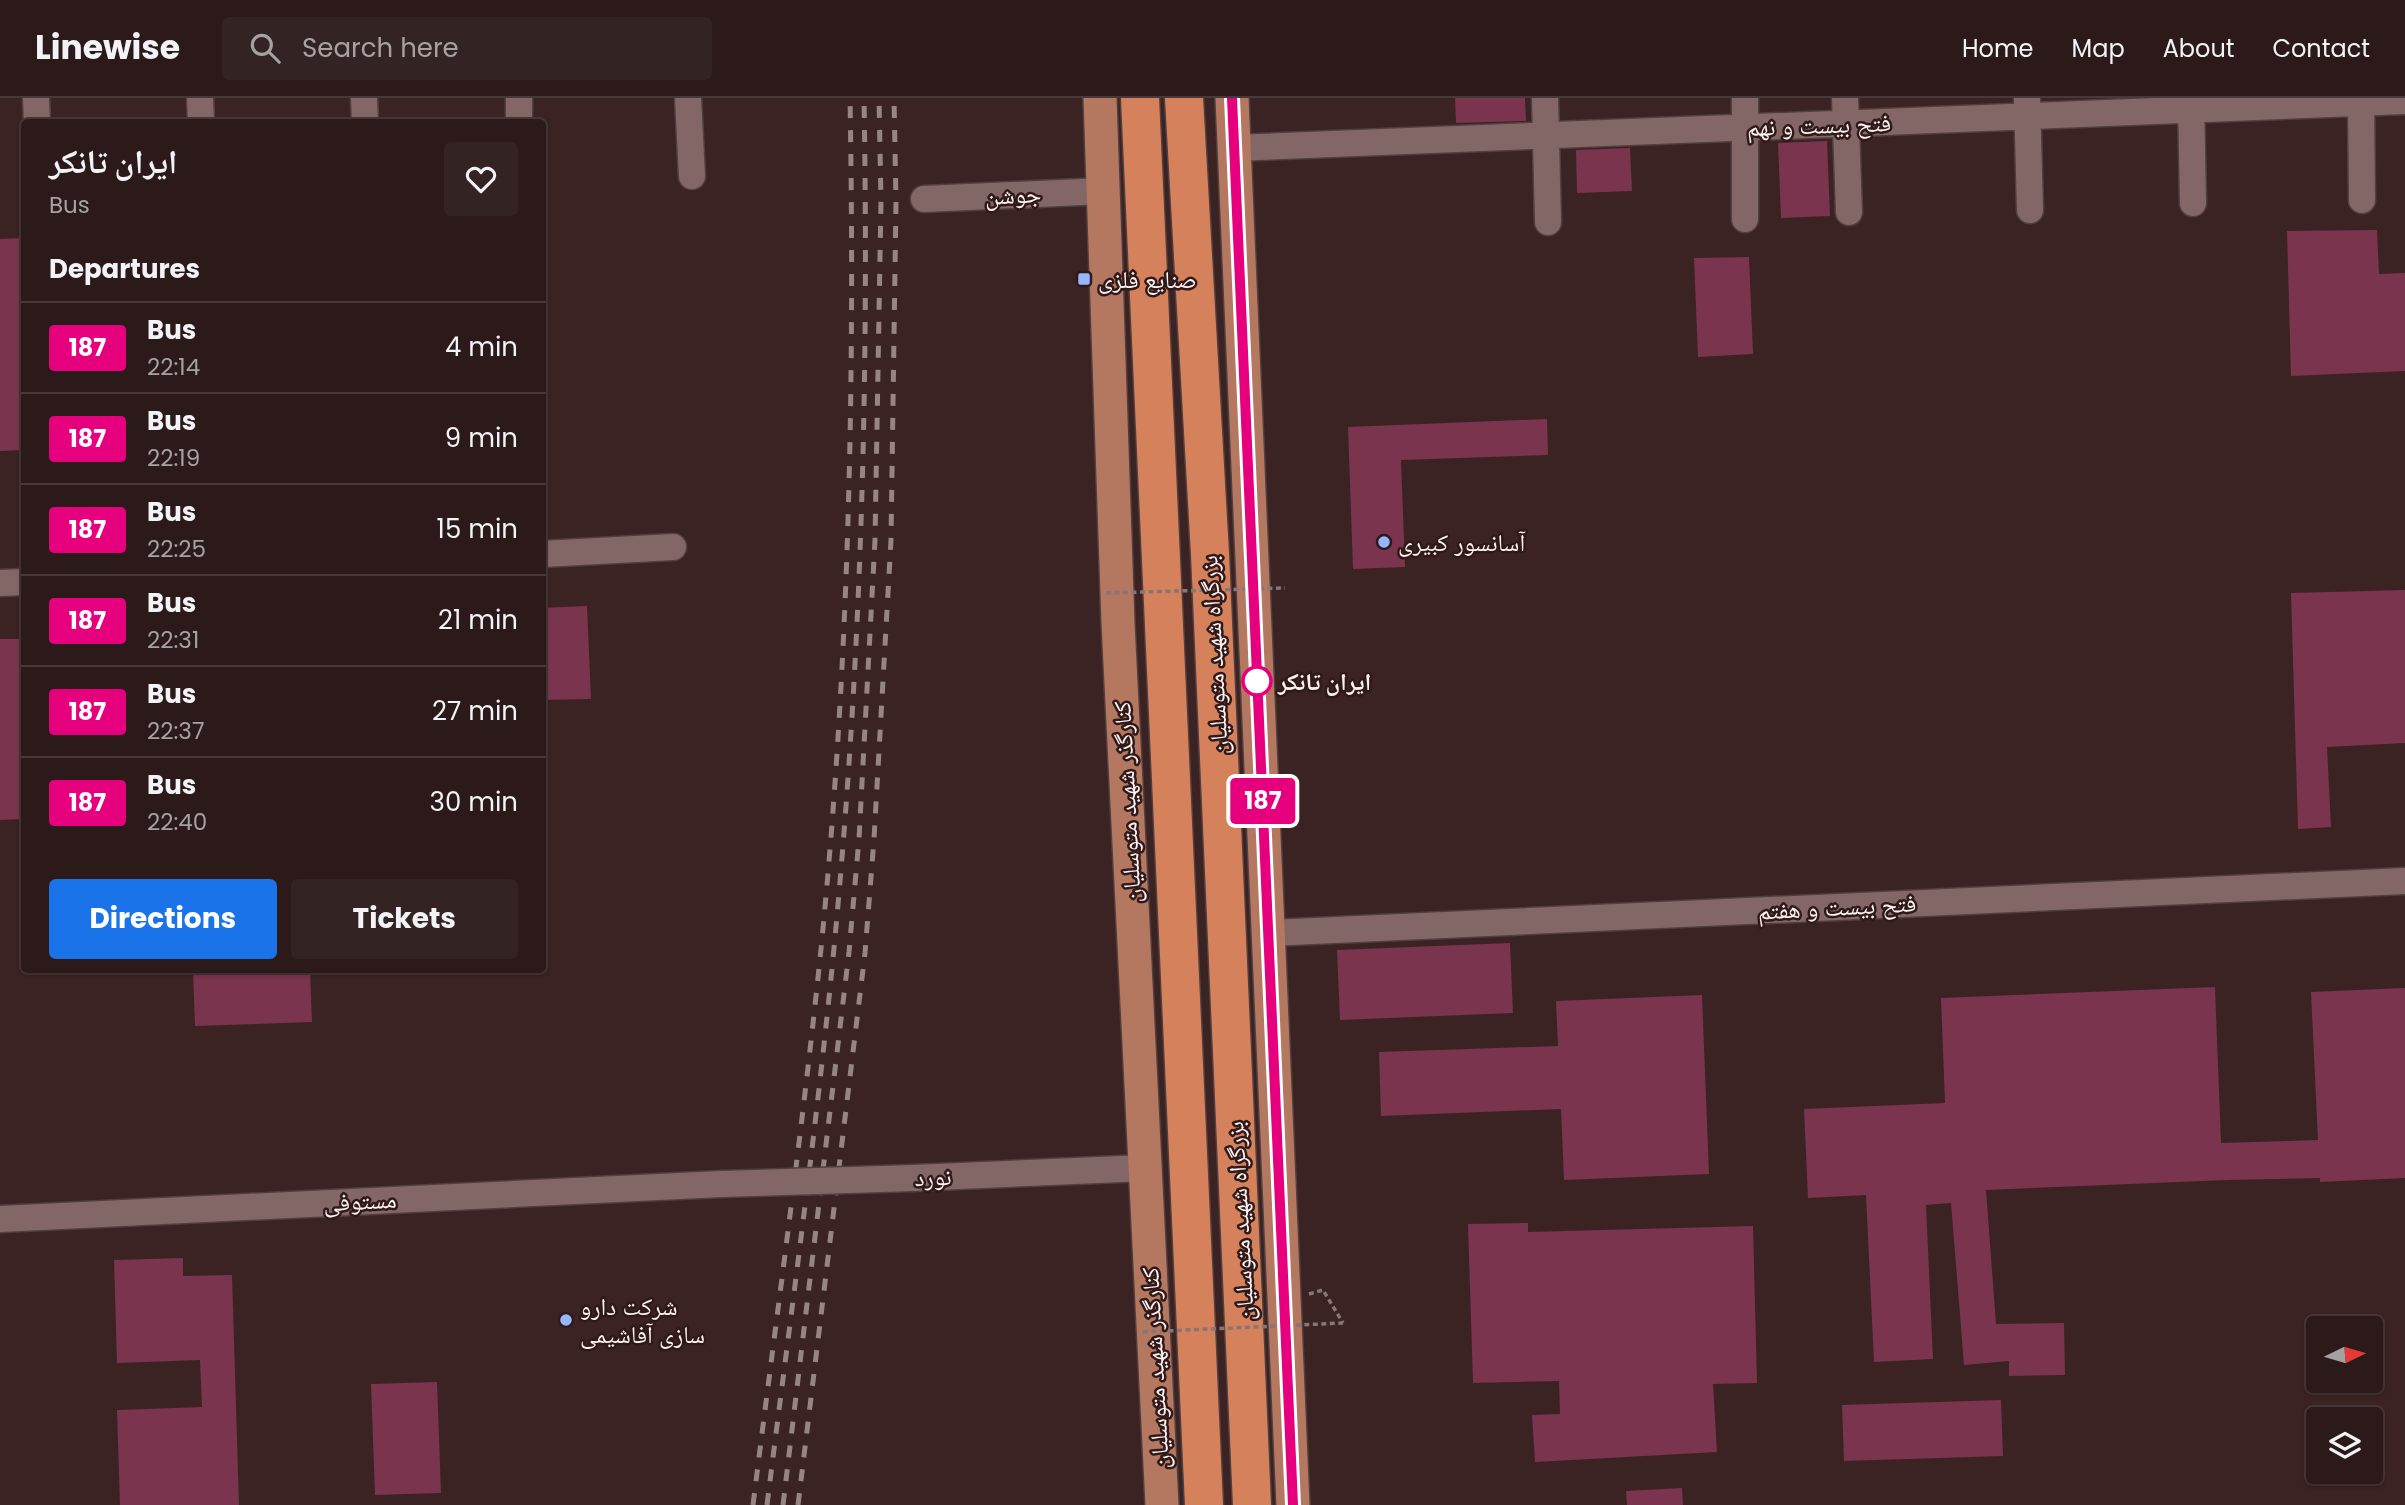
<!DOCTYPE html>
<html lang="en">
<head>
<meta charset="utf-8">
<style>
  :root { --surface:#2c1a1a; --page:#342323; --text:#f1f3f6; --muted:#a6a1a2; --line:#483839; --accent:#1a73e8 }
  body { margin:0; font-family:Poppins,"Noto Naskh Arabic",sans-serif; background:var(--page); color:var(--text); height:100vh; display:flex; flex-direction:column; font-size:26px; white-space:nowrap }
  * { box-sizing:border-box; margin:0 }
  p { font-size:23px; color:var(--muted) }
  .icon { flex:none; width:38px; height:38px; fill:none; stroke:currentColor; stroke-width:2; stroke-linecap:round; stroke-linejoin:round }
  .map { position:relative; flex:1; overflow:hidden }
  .side { position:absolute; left:21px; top:21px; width:525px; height:854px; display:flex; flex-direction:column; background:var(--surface); border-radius:7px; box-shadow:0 2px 5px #0004,0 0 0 2px var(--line) }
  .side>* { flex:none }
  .badge { padding:0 14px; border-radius:5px; font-size:24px; line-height:46px }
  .needle { width:46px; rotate:85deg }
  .buttons { position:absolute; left:2306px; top:1218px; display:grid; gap:14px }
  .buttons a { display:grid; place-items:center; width:77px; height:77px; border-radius:7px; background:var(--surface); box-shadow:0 2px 5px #0004,0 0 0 2px var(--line); font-size:35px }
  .map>.badge { position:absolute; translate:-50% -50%; box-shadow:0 0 0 4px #fff }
  h2 { padding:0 28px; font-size:26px; line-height:63px }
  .round { display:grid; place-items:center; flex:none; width:74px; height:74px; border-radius:7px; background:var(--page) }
  .overview { display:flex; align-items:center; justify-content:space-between; height:119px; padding:0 28px }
  h1 { font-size:33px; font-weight:700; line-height:52px }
  .cta { display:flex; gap:14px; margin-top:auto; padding:14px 28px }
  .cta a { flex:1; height:80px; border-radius:7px; background:var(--accent); color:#fff; font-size:28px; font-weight:700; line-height:80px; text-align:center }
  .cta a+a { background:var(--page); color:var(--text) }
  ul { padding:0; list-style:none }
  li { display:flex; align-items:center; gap:21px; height:91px; padding:0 28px; border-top:2px solid var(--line) }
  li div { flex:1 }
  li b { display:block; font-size:26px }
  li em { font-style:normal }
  li .badge { min-width:77px; font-weight:700; text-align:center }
  header { display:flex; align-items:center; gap:42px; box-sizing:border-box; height:98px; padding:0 35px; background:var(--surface); border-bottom:2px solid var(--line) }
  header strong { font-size:33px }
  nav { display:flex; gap:38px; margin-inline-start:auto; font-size:24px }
  .search { width:490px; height:63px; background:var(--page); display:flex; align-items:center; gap:18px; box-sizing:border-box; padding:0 24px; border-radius:7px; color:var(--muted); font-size:26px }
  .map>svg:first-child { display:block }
  .building { fill:#7a344e }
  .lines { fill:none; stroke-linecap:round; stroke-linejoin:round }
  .minor-casing { stroke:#513e3e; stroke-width:29 }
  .major-casing { stroke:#513e3e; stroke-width:36 }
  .highway-casing { stroke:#513e3e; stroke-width:41 }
  .path { stroke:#887575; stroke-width:3.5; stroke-dasharray:5 3.5; stroke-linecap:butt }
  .minor { stroke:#836766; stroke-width:26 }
  .major { stroke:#b47760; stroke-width:33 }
  .highway { stroke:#d5825c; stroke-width:38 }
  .rail { stroke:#978585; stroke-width:5; stroke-dasharray:12 12; stroke-linecap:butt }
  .minor-bridge-casing { stroke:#513e3e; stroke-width:29; stroke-linecap:butt }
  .path-bridge { stroke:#887575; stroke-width:3.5; stroke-dasharray:5 3.5; stroke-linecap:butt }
  .minor-bridge { stroke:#836766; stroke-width:26 }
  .line-casing { stroke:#fff; stroke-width:16 }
  .line { stroke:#e6007e; stroke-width:10 }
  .poi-dot { fill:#97b6fd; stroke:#301a19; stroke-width:2.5 }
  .stop-dot { fill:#fff; stroke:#e6007e; stroke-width:3.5 }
  .labels { text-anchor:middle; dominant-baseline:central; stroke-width:5; stroke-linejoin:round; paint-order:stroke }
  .street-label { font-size:24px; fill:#fef1f1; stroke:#301a19 }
  .poi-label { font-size:24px; fill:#fef1f1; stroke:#301a19; text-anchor:start }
  .stop-label { font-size:24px; font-weight:bold; fill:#fef1f1; stroke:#301a19; text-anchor:start }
</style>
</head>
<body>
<header>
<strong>Linewise</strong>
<div class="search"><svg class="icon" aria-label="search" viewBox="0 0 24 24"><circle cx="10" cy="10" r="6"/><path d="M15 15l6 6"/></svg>Search here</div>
<nav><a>Home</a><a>Map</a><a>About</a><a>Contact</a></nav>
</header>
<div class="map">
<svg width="2405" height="1407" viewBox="0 0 2405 1407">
  <rect width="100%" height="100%" fill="#3a2322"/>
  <!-- building -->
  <path class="building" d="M1455 0H1525L1526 23 1456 25Z
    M1827 43 1830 118 1781 120 1778 45Z
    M1630 50 1632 93 1577 95 1576 52Z
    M2377 132 2379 176 2405 175V273L2291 278 2287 133Z
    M23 140 24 352 0 353V141Z
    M1749 159 1753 256 1698 259 1694 160Z
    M1547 321 1548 357 1401 362 1405 469 1353 471 1348 329Z
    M2405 492V645L2327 649 2331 729 2298 731 2291 495Z
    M587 508 591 601 542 602V510Z
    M0 541H24V721L0 722Z
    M1510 845 1513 915 1340 922 1337 852Z
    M193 872H310L312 924 195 928Z
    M2215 889 2221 1045 2318 1042 2311 894 2405 890V1080L2320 1084V1080L2227 1082 1986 1092 1996 1226 2064 1225 2065 1277 2009 1278V1263L1964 1267 1951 1105 1926 1107 1933 1261 1874 1264 1866 1097 1808 1100 1804 1011 1945 1005 1941 900Z
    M1702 897 1709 1076 1564 1082 1561 1011 1381 1018 1379 954 1558 948 1556 903Z
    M1528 1125V1134L1753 1128 1757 1285 1713 1286 1717 1354 1535 1364 1532 1317 1560 1316 1559 1283 1473 1285 1468 1126Z
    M183 1160V1178L232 1177 239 1407H120L117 1312 202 1309 200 1262 117 1265 114 1162Z
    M437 1284 441 1395 375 1397 371 1286Z
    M2001 1302 2003 1358 1844 1363 1842 1307Z
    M1682 1390 1683 1407H1627L1626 1393Z"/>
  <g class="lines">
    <defs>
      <path id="minor" d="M36 0 37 24
        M200 0 201 24
        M364 0 365 24
        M519 0V24
        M688 0 692 78
        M1545 0 1548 124
        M1745 0V121
        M1845 0 1849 114
        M2027 0 2030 112
        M2191 0 2193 105
        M2361 0 2362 102
        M1234 50 2405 3
        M924 101 1103 93
        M542 456 673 449
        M0 485 24 484
        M1268 835 2405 783
        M913 1080 1145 1070
        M0 1121 721 1086"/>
      <path id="major" d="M1100 0 1118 525 1162 1407
        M1232 0 1293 1407"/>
      <path id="highway" d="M1140 0 1204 1407
        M1184 0 1210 456 1252 1407"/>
    </defs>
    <!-- minor casing -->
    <use href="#minor" class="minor-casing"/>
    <!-- major casing -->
    <use href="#major" class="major-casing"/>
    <!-- highway casing -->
    <use href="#highway" class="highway-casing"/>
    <!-- path -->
    <path class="path" d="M1309 1196 1323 1192 1343 1225"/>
    <!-- minor -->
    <use href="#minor" class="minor"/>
    <!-- major -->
    <use href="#major" class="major"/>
    <!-- highway -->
    <use href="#highway" class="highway"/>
    <!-- rail -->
    <path class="rail" d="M753 1407C776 1222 802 1036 821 851 849 569 855 283 850 0
      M767 1407C790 1222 816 1036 834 850 861 568 869 283 864 0
      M783 1407 849 854 859 741 875 442 881 103 879 0
      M798 1407 865 855 874 741 891 442 896 103 894 0"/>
    <defs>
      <path id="minor-bridge" d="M721 1086 913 1080"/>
    </defs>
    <!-- minor-bridge casing -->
    <use href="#minor-bridge" class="minor-bridge-casing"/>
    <!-- path-bridge -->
    <path class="path-bridge" d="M1106 495 1285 490
      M1143 1234 1343 1225"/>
    <!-- minor-bridge -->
    <use href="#minor-bridge" class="minor-bridge"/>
  </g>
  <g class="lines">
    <defs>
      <path id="line" d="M1232 0 1293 1407"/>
    </defs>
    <!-- line casing -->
    <use href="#line" class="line-casing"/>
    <!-- line -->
    <use href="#line" class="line"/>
  </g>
  <!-- markers -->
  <g class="poi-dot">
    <rect x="1077" y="174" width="14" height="14" rx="3.5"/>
    <circle cx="1384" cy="444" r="7"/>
    <circle cx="566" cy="1222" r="7"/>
  </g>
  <circle class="stop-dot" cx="1257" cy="583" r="14"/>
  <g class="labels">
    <!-- street labels -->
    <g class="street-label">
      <text transform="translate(1819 27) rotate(-2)">فتح بیست و نهم</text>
      <text transform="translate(1013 97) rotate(-3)">جوشن</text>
      <text transform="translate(1214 557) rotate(-93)">بزرگراه شهید متوسلیان</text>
      <text transform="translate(1127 704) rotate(-93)">کنارگذر شهید متوسلیان</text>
      <text transform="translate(1837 809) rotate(-3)">فتح بیست و هفتم</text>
      <text transform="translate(933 1079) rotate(-2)">نورد</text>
      <text transform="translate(360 1103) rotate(-3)">مستوفی</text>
      <text transform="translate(1240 1123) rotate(-93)">بزرگراه شهید متوسلیان</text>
      <text transform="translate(1155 1270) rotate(-93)">کنارگذر شهید متوسلیان</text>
    </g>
    <!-- poi labels -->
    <g class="poi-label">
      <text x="1098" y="181">صنایع فلزی</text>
      <text x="1398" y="444">آسانسور کبیری</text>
      <text x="580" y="1208">شرکت دارو<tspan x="580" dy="28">سازی آفاشیمی</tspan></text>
    </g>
    <!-- stop labels -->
    <g class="stop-label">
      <text x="1278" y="583">ایران تانکر</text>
    </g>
  </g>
</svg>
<div class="buttons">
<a><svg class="needle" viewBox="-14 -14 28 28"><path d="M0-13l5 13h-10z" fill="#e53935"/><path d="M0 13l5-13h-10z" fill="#a6a1a2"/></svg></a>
<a><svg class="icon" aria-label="layers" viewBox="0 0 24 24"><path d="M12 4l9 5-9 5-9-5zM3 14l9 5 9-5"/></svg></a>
</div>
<b class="badge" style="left:1263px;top:703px;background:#e6007e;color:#fff">187</b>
<section class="side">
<div class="overview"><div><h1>ایران تانکر</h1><p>Bus</p></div><a class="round"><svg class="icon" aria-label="heart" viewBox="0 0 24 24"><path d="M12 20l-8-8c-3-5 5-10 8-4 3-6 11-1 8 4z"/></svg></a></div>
<h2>Departures</h2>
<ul>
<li><span class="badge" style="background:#e6007e;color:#fff">187</span><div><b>Bus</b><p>22:14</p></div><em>4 min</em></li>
<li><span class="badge" style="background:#e6007e;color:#fff">187</span><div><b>Bus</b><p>22:19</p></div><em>9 min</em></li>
<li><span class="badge" style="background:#e6007e;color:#fff">187</span><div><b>Bus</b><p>22:25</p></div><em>15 min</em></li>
<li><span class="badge" style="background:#e6007e;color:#fff">187</span><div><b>Bus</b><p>22:31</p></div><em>21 min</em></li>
<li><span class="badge" style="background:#e6007e;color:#fff">187</span><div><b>Bus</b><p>22:37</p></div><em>27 min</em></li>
<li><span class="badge" style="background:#e6007e;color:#fff">187</span><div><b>Bus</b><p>22:40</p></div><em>30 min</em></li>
</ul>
<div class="cta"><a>Directions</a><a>Tickets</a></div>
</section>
</div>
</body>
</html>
